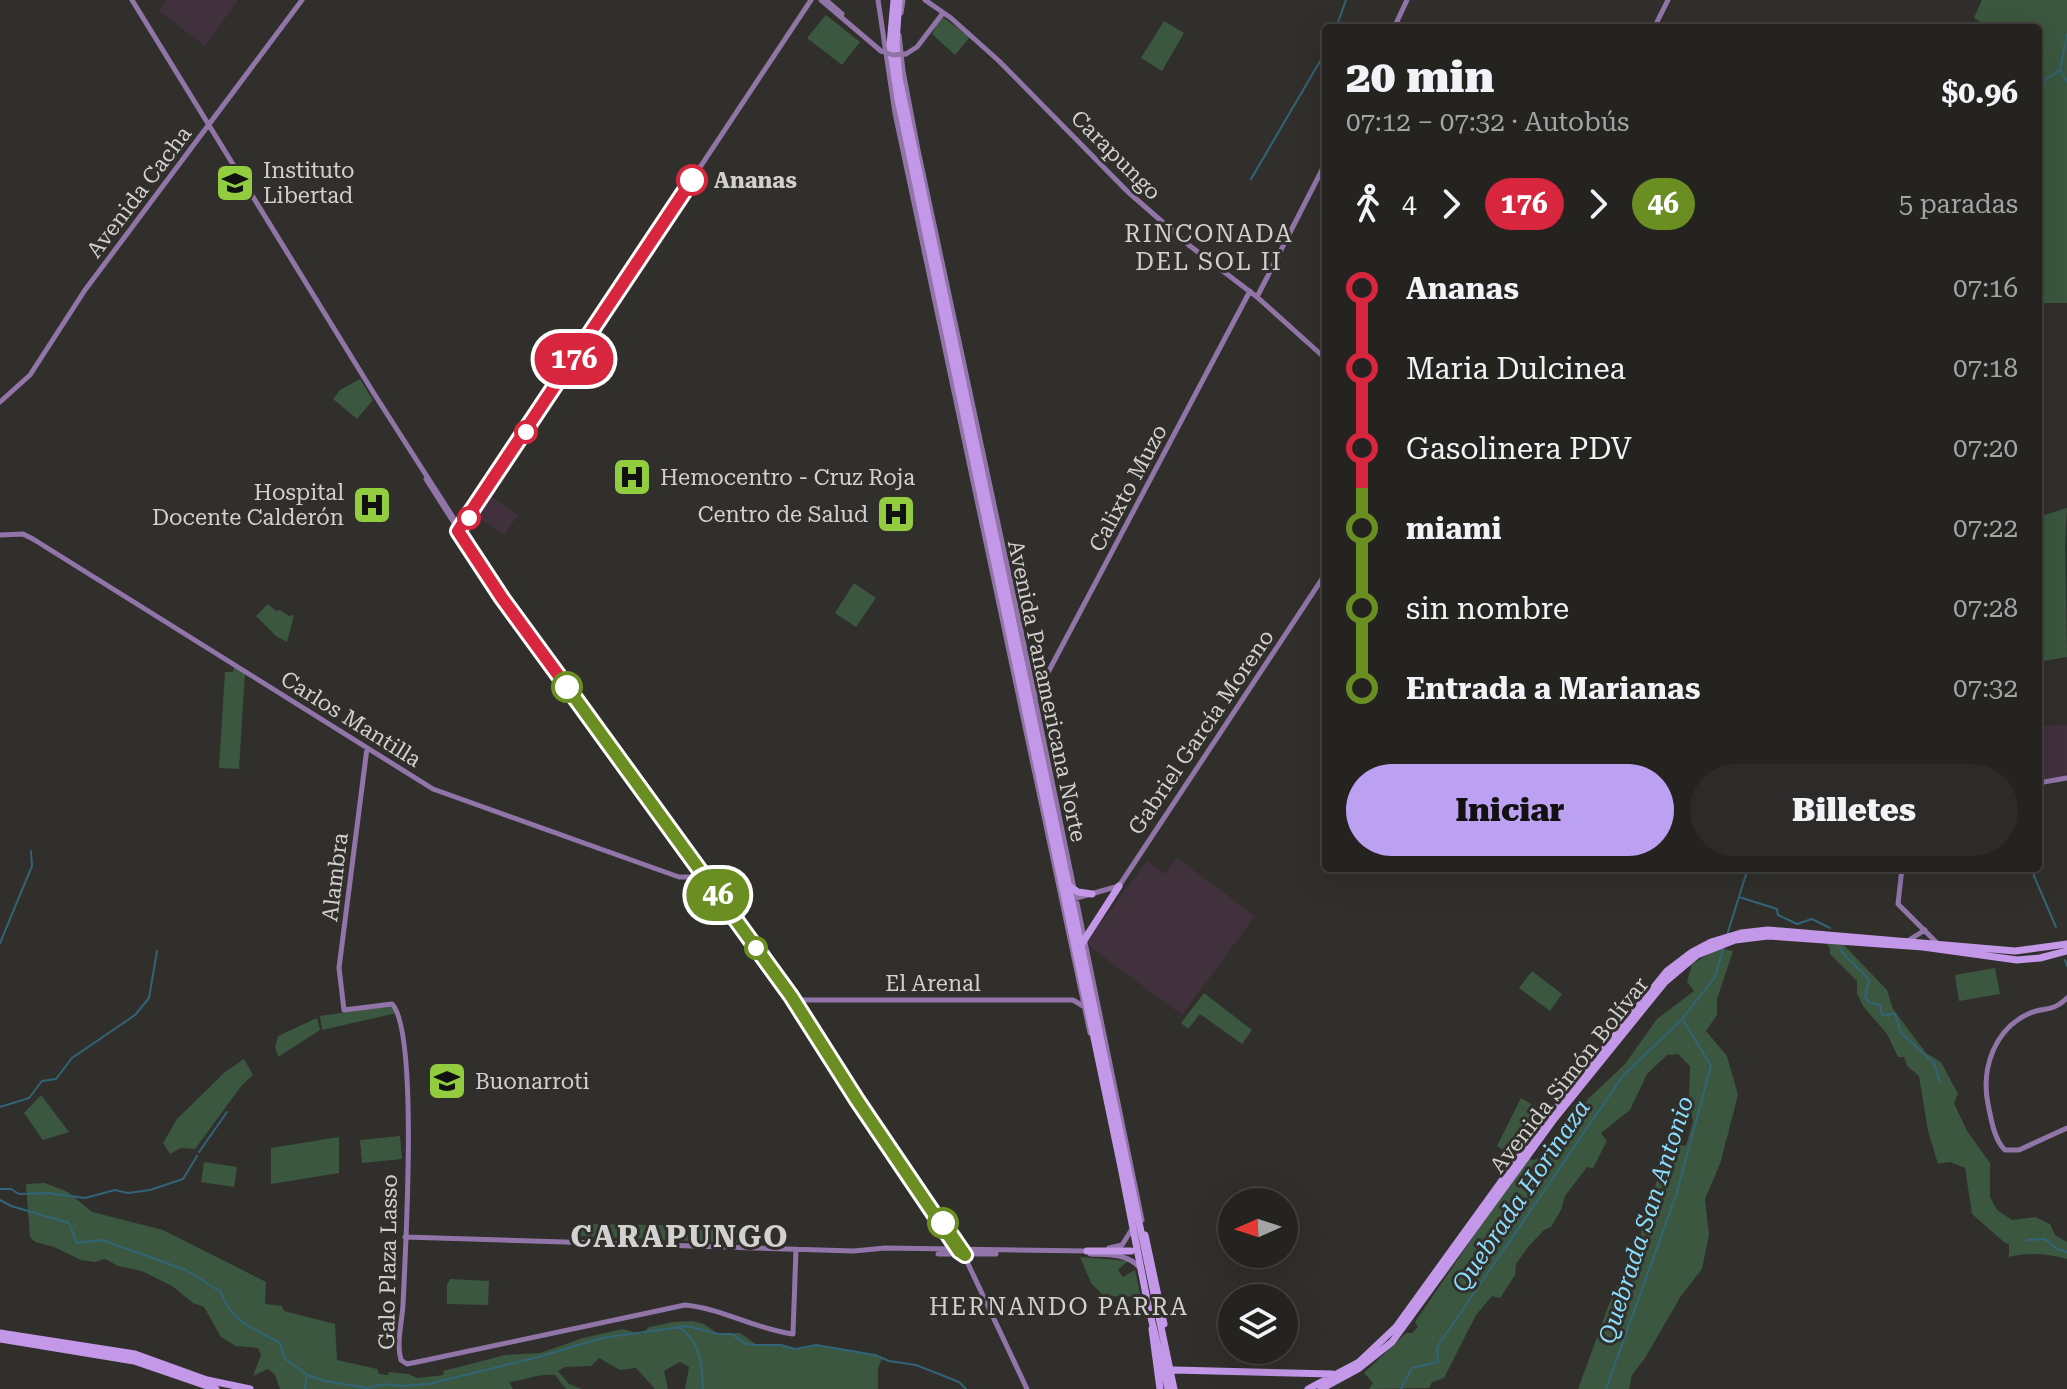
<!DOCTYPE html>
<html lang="es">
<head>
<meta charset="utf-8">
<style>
  :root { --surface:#252320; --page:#2d2b29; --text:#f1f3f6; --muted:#a3a4a5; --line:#42403e; --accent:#bca0f2 }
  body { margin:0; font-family:"Roboto Serif",serif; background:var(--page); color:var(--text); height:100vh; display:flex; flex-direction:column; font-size:30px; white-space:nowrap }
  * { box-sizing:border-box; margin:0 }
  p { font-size:26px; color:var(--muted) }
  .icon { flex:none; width:44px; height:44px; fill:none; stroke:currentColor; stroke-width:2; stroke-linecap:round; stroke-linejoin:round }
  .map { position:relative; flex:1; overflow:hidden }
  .sheet { position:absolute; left:1322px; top:24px; width:720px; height:848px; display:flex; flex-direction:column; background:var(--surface); border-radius:8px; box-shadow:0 8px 32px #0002,0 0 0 2px var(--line) }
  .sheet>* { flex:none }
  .badge { padding:0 16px; border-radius:26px; font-size:28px; line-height:52px }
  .needle { width:52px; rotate:267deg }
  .fabs { position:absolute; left:1218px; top:1188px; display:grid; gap:16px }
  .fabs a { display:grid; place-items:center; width:80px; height:80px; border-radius:50%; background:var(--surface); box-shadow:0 8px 32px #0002,0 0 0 2px var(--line); font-size:40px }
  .map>.badge { position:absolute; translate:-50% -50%; box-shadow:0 0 0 4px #fff }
  .legs { display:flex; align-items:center; gap:12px; height:88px; padding:0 24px; font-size:26px }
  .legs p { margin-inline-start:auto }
  .head { display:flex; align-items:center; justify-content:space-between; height:136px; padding:0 24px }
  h1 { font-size:44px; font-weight:800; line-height:60px }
  .button { display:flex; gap:16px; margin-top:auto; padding:16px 24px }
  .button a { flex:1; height:92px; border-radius:48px; background:var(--accent); color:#111; font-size:32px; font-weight:800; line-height:92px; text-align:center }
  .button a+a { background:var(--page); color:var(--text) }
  ul { padding:0 24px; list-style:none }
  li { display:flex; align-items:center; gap:28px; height:80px; font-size:30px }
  li i { display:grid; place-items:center; width:12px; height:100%; margin:0 10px; background:currentColor }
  li i::after { content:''; width:20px; height:20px; margin:-10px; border:6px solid; border-radius:50%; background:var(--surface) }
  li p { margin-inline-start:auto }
  li:first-child i { background:linear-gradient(#0000 50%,currentColor 0) }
  li:last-child i { background:linear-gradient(currentColor 50%,#0000 0) }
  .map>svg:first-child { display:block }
  .industrial { fill:#41313c }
  .green { fill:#3b573f }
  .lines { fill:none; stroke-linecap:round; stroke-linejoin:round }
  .stream { stroke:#316477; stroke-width:2 }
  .secondary { stroke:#9175a9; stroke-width:5 }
  .highway { stroke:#c498e9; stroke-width:7 }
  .secondary-bridge { stroke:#9175a9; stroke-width:5 }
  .line-1-casing { stroke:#fff; stroke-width:18 }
  .line-2-casing { stroke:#fff; stroke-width:18 }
  .line-1 { stroke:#d7263d; stroke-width:12 }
  .line-2 { stroke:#6b8e23; stroke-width:12 }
  .stop-1-dot { fill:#fff; stroke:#d7263d; stroke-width:4 }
  .stop-2-dot { fill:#fff; stroke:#6b8e23; stroke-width:4 }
  .labels { text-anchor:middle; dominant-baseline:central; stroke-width:6; stroke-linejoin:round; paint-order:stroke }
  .street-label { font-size:22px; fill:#d2d1cf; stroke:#312f2b }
  .poi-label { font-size:22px; fill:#d2d1cf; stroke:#312f2b; text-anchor:start }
  .stop-label { font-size:22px; font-weight:bold; fill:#d2d1cf; stroke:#312f2b; text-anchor:start }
  .neighbourhood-label { font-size:24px; letter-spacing:2px; fill:#d2d1cf; stroke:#312f2b }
  .water-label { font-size:24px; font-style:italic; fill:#8adefd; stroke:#312f2b }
  .district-label { font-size:30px; font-weight:bold; letter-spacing:2px; fill:#d2d1cf; stroke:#312f2b }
</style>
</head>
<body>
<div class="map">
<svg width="2067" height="1389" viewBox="0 0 2067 1389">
  <rect width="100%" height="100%" fill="#312f2b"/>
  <!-- industrial -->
  <path class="industrial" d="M167 0H238L205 46 159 11Z
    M489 495 518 515 504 535 475 515Z
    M2067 725V776L2038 780V726Z
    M1177 858 1255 916 1182 1015 1089 946 1088 940 1147 861 1165 874Z"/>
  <!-- green -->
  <path class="green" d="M1982 0H2067V303H2038V28H1991L1974 18Z
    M826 15 860 42 842 65 807 38Z
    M941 16 970 37 955 55 932 34Z
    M1164 21 1184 33 1162 71 1141 58Z
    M360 379 373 400 357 419 333 399 340 390Z
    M2067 508 2065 544 2067 657 2038 662V517Z
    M854 583 876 598 856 627 835 613Z
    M268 604 276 611 280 610 289 616 294 615 287 642 276 636 256 616Z
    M234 667 245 673 239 769 219 768 225 672H233Z
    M1824 941 1842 943 1887 990 1893 1009 1926 1053 1941 1062 1958 1094 1954 1103 1967 1131 1990 1163V1197L1997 1210 2012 1220 2035 1217 2050 1224 2055 1235 2067 1242V1259C2046 1254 2030 1252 2009 1257V1244L2005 1243 1972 1214 1965 1168 1950 1162 1938 1164 1928 1131 1919 1076 1907 1066 1904 1057H1898L1887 1034 1863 1006 1857 993V981L1830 954V948Z
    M1719 948 1733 951 1717 999V1015L1706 1031 1727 1056 1738 1095 1720 1164 1705 1199 1709 1235 1702 1269 1681 1296 1645 1358 1632 1375 1629 1389H1578L1614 1291 1639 1251 1642 1223 1672 1138 1677 1128 1681 1145 1686 1146 1693 1121 1689 1097 1690 1066 1678 1054 1667 1055 1647 1074 1630 1110 1601 1133 1607 1141 1593 1168 1587 1167 1565 1196 1561 1210 1551 1227 1544 1230 1528 1247 1516 1264 1515 1275 1500 1298 1492 1296 1476 1315 1444 1378 1432 1382 1429 1388 1369 1389 1373 1383 1364 1373 1406 1333H1412L1418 1327 1415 1322 1527 1158 1533 1160 1552 1153 1588 1099 1625 1064 1657 1019 1694 991 1687 982 1692 964Z
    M1995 968 2000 994 1959 1001 1955 975Z
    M1532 971 1562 994 1550 1011 1519 988Z
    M1204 993 1252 1030 1242 1044 1200 1014 1188 1029 1181 1023Z
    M389 1006 397 1013 322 1030 320 1016Z
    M317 1018 320 1030 278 1057 275 1047 278 1036Z
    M244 1059 253 1075 242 1085 195 1149 181 1148 170 1154 163 1143 177 1119 225 1072Z
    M41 1095 69 1132 43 1140 24 1113Z
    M1521 1098 1536 1107 1507 1152 1497 1146Z
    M400 1136 402 1159 362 1163 360 1140Z
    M339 1137V1173L271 1184V1148Z
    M204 1162 237 1167 234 1187 201 1182Z
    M45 1183 68 1192 92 1212 163 1230 266 1282 265 1304 282 1306 284 1311 335 1324 337 1360 377 1369 379 1374 388 1375 389 1372 408 1374 417 1378 444 1375 443 1371 505 1355 540 1353 583 1338 622 1329 642 1334 649 1327 673 1322 693 1321 704 1324 718 1334 740 1333 757 1345H781L795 1349 816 1345 875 1355 882 1358 878 1369V1389H685L689 1367 680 1362 664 1371 668 1389H655L636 1368 620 1370 599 1358 591 1366 565 1367 558 1371 569 1384 582 1389H566L555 1375C538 1373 526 1380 509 1382L513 1389H280L275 1375 268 1369 253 1376 261 1355 258 1348 236 1346 221 1337 204 1307 193 1303 172 1286 142 1271 118 1266 105 1259 95 1262 81 1260 54 1247 35 1242 30 1237 26 1184Z
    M580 1224 738 1226 737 1243 579 1236Z
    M1080 1257 1128 1261 1118 1270 1123 1277 1135 1270 1141 1297 1104 1296 1091 1283Z
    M450 1279 489 1281 488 1305 447 1304V1285Z"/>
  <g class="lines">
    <!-- stream -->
    <path class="stream" d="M1336 28 1346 0
      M2060 70 2067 34
      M2061 71 2067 82
      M2038 85 2060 70
      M1251 179 1326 51
      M2034 868V876L2056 927
      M1739 897 1777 909 1778 915 1797 924 1812 919 1830 928
      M1727 935 1748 868
      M0 943 32 866 31 851
      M1840 948C1848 962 1860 968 1869 980L1865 997 1870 1003 1880 1005 1882 1015 1895 1014 1901 1033 1934 1063 1940 1082
      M2065 960 2067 966
      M0 1107 29 1098 42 1081 56 1079 72 1058 135 1015 149 998 157 951
      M199 1152 227 1112
      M0 1189H11L19 1194 48 1193 85 1198 115 1190 128 1193 150 1190 183 1179 197 1156
      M0 1200 11 1206 69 1223 77 1243 102 1240 186 1270 221 1292C230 1322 255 1329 280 1343L284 1358 307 1375 325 1381 367 1388 384 1384 402 1386 429 1384 542 1356 602 1338 687 1326 718 1334H732L746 1344 756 1345H781L795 1349 816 1345 875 1355 889 1361 916 1365 959 1382 966 1389
      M2027 1240 2045 1239 2057 1249 2067 1252
      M679 1327C701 1342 702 1364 703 1389
      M305 1389 307 1375
      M1401 1389 1412 1368 1438 1362 1437 1347 1622 1077 1682 1019 1715 977 1723 949
      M1606 1389 1676 1195 1711 1066 1683 1020"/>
    <!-- secondary -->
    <path class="secondary" d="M132 0 373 392 504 597 794 994 856 1095 962 1251 1027 1389
      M821 0 881 51
      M826 0 842 14
      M878 0 895 113 1090 1033
      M925 0 951 18 999 61 1127 191 1190 246 1257 297 1326 359
      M901 13 903 0
      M1394 28 1407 0
      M1654 28 1668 0
      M899 35 903 71 918 150 1023 640 1142 1220
      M906 54 917 47 943 13
      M1257 297 1326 162
      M0 402 30 375 85 290 302 0
      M426 479 472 551
      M460 529 811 0
      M0 535 23 534 33 539 433 789 679 877H706
      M1035 697 1250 291
      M367 748 339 968 344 1010 392 1004C419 1032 405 1256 403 1305 402 1322 396 1343 401 1360L407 1364 422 1361 685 1305C724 1309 755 1329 793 1334L796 1249
      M2038 783 2067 778
      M670 829 723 902
      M1902 868 1898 904 1937 943
      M1073 899 1119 886 1326 573
      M1909 940 1925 930
      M2067 998C2050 1014 2044 1006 2028 1014 1994 1030 1981 1069 1988 1104 1991 1118 1994 1140 2005 1150H2019L2067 1128
      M795 1000H1073L1083 1006
      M905 1173 953 1244
      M405 1237 854 1251 885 1248 1087 1251
      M1109 1248 1122 1245 1132 1229
      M938 1254H996
      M1090 1254C1109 1255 1127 1253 1140 1268"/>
    <!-- highway -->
    <path class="highway" d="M894 0 890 45 898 99 1121 1167 1148 1305 1168 1389
      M899 0 896 43 899 78 1174 1389
      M1068 885 1078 892 1092 894
      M1081 945 1119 886
      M1145 1235 1164 1324
      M1087 1251H1131
      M1152 1329 1160 1389
      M0 1333 135 1354 207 1380 250 1389
      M0 1339 134 1361 216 1389
      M1174 1370 1332 1374
      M1308 1389 1359 1362 1396 1327 1537 1132 1667 971 1692 952 1711 942 1741 933 1768 930 2015 951 2067 944
      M1321 1389 1358 1369 1392 1342 1555 1118 1665 982 1697 955 1735 940 1768 936 1923 947 2017 960 2040 958 2067 951"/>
    <!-- secondary-bridge -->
    <path class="secondary-bridge" d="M881 51 893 55 906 54"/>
  </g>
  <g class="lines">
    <defs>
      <path id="line-1" d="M567 687 502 598 458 531 692 180"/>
      <path id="line-2" d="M567 687 791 996 857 1100 959 1251 965 1255 943 1223"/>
    </defs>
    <!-- line-1 casing -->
    <use href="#line-1" class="line-1-casing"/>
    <!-- line-2 casing -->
    <use href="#line-2" class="line-2-casing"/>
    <!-- line-1 -->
    <use href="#line-1" class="line-1"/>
    <!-- line-2 -->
    <use href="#line-2" class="line-2"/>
  </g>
  <!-- icons -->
  <defs>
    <symbol id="university-square" viewBox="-11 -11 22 22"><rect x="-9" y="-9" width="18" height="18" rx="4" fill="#92cd3f" stroke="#312f2b"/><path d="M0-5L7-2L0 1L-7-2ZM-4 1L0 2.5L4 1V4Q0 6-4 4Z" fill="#111"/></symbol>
    <symbol id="hospital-square" viewBox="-11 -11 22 22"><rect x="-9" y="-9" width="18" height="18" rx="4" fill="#92cd3f" stroke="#312f2b"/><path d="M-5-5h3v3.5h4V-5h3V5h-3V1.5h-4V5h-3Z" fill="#111"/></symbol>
  </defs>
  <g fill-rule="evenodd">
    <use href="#university-square" x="213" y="161" width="44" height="44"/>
    <use href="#hospital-square" x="610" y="455" width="44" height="44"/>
    <use href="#hospital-square" x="350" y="483" width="44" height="44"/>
    <use href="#hospital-square" x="874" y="492" width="44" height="44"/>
    <use href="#university-square" x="425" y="1059" width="44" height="44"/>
  </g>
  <!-- markers -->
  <g class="stop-1-dot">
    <circle cx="692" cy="180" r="14"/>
    <circle cx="526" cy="432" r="10"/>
    <circle cx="469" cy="518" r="10"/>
  </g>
  <g class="stop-2-dot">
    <circle cx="567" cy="687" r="14"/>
    <circle cx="756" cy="948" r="10"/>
    <circle cx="943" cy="1223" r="14"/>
  </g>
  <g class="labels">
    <!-- street labels -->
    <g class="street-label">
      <text transform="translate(1116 155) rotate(45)">Carapungo</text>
      <text transform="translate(139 192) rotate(-53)">Avenida Cacha</text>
      <text transform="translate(1128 488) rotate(-62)">Calixto Muzo</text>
      <text transform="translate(1047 691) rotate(78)">Avenida Panamericana Norte</text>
      <text transform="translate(351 719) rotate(32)">Carlos Mantilla</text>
      <text transform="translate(1201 732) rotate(-56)">Gabriel García Moreno</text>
      <text transform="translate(335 877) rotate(-83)">Alambra</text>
      <text x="933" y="983">El Arenal</text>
      <text transform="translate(1569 1075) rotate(-52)">Avenida Simón Bolívar</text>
      <text transform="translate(388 1262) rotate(-89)">Galo Plaza Lasso</text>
    </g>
    <!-- poi labels -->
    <g class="poi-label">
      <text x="263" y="170">Instituto<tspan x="263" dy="25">Libertad</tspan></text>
      <text x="660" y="477">Hemocentro - Cruz Roja</text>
      <text x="344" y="492" text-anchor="end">Hospital<tspan x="344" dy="25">Docente Calderón</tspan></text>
      <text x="868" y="514" text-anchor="end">Centro de Salud</text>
      <text x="475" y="1081">Buonarroti</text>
    </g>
    <!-- stop labels -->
    <g class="stop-label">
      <text x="714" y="180">Ananas</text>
    </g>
    <!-- neighbourhood labels -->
    <g class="neighbourhood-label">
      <text x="1209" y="234">RINCONADA<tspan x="1209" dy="28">DEL SOL II</tspan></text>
      <text x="1059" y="1307">HERNANDO PARRA</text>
    </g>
    <!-- water labels -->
    <g class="water-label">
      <text transform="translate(1521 1196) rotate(-56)">Quebrada Horinaza</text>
      <text transform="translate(1646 1220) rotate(-72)">Quebrada San Antonio</text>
    </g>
    <!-- district labels -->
    <g class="district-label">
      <text x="680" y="1236">CARAPUNGO</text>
    </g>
  </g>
</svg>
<div class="fabs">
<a><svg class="needle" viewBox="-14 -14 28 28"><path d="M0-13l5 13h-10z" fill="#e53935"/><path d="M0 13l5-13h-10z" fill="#a3a4a5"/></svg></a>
<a><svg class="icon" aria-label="layers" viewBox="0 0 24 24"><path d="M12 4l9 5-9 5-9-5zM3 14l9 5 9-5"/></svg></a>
</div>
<b class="badge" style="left:574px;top:359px;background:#d7263d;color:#fff">176</b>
<b class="badge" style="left:718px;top:895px;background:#6b8e23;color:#fff">46</b>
<section class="sheet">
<div class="head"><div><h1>20 min</h1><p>07:12 – 07:32 · Autobús</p></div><b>$0.96</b></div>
<div class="legs"><svg class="icon" aria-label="walk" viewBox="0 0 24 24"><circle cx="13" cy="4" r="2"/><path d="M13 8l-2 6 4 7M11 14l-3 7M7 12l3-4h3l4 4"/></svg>4<svg class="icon" aria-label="forward" viewBox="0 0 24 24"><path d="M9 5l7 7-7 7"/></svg><b class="badge" style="background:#d7263d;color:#fff">176</b><svg class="icon" aria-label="forward" viewBox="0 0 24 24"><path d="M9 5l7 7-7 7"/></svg><b class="badge" style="background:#6b8e23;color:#fff">46</b><p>5 paradas</p></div>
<ul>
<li><i style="color:#d7263d"></i><b>Ananas</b><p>07:16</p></li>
<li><i style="color:#d7263d"></i><span>Maria Dulcinea</span><p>07:18</p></li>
<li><i style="color:#d7263d"></i><span>Gasolinera PDV</span><p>07:20</p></li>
<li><i style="color:#6b8e23"></i><b>miami</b><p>07:22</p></li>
<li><i style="color:#6b8e23"></i><span>sin nombre</span><p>07:28</p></li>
<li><i style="color:#6b8e23"></i><b>Entrada a Marianas</b><p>07:32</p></li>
</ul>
<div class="button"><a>Iniciar</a><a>Billetes</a></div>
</section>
</div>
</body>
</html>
